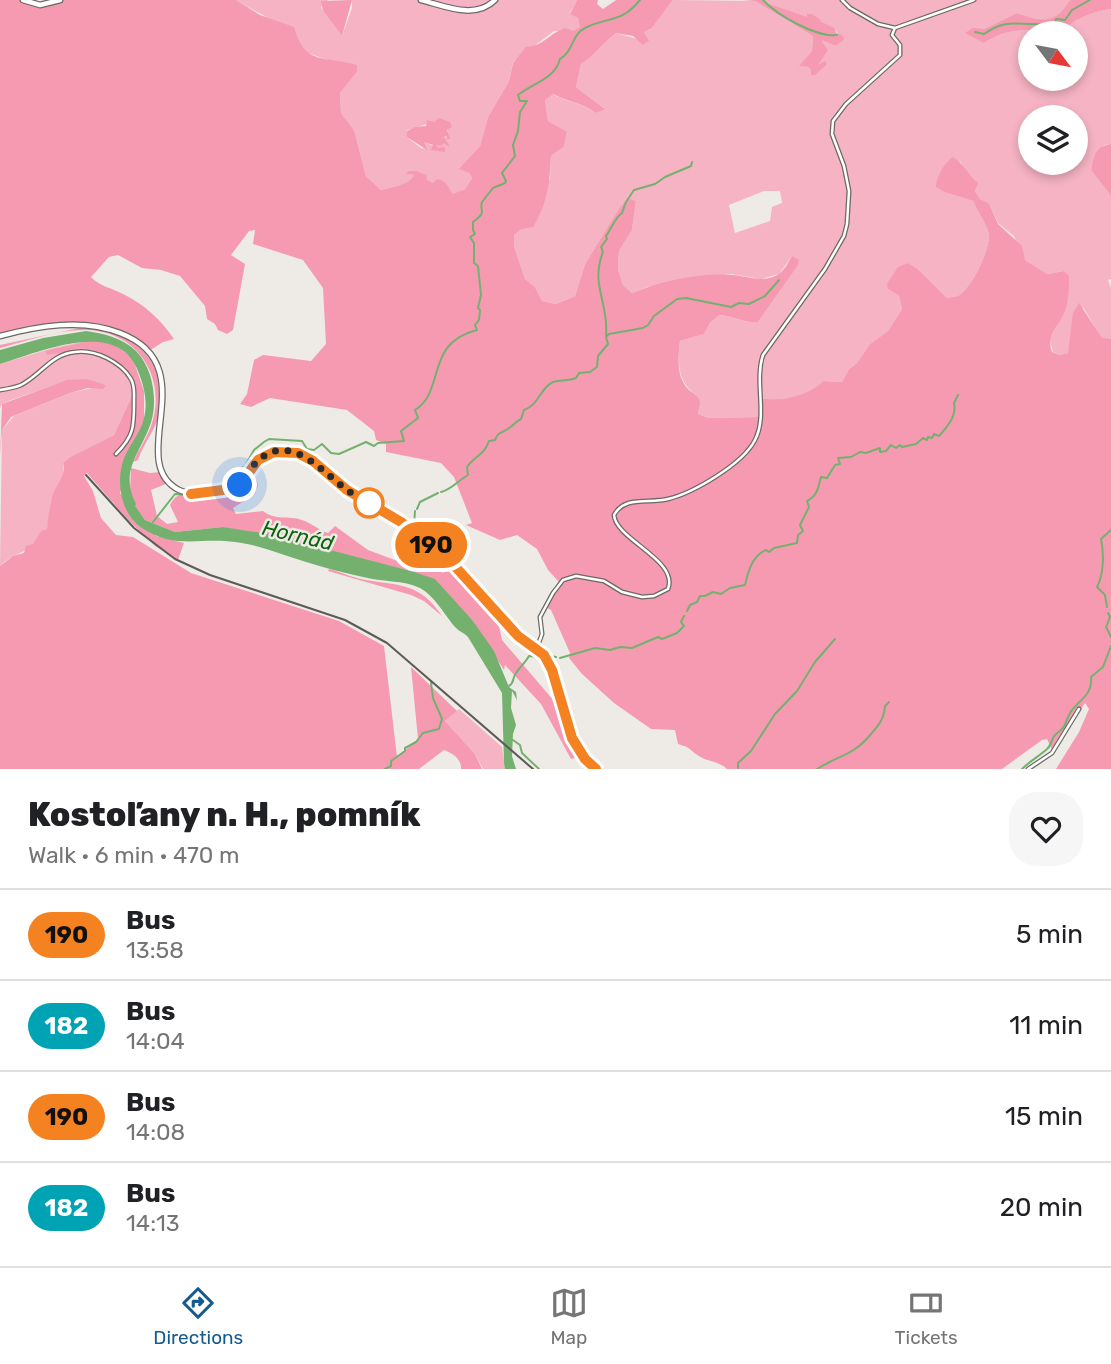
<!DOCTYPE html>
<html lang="en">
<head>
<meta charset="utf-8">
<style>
  :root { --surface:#fff; --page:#f6f6f6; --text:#202124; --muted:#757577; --line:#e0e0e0; --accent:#165b90 }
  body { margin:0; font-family:Rubik,sans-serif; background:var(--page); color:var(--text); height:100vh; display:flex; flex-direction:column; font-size:26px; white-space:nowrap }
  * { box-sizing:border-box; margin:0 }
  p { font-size:23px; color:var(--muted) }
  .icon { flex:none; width:38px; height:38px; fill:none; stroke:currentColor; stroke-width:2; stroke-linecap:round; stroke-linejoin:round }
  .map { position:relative; height:769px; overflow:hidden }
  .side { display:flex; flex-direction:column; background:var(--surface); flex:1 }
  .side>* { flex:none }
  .badge { padding:0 14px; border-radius:23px; font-size:24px; line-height:46px }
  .needle { width:46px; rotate:122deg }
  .tools { position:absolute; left:1018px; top:21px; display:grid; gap:14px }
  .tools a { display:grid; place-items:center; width:70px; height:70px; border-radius:50%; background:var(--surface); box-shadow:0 4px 10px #0003; font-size:35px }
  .you { position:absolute; width:35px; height:35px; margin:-18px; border:5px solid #fff; border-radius:50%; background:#1a73e8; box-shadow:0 0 0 10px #1a73e833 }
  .map>.badge { position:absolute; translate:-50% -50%; box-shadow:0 0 0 4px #fff }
  .round { display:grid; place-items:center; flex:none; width:74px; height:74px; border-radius:28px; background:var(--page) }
  .overview { display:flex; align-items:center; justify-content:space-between; height:119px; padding:0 28px }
  h1 { font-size:33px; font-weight:800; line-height:52px }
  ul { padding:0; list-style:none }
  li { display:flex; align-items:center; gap:21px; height:91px; padding:0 28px; border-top:2px solid var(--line) }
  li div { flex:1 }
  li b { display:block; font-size:26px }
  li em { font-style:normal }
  li .badge { min-width:77px; font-weight:700; text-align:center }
  .tab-bar { display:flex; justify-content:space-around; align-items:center; height:98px; border-top:2px solid var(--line); background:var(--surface); font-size:19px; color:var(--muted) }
  .tab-bar a { display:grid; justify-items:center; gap:4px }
  .tab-bar .on { color:var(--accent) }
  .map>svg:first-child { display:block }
  .green { fill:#f5b3c3; fill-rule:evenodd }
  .forest { fill:#f69ab2 }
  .water { fill:#74b16f }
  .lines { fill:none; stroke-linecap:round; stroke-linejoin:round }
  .stream { stroke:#74b16f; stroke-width:2 }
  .street-casing { stroke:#6b6965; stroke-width:5 }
  .secondary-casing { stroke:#6b6965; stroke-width:7 }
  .street { stroke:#fff; stroke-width:2.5 }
  .secondary { stroke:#fff; stroke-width:4.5 }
  .rail { stroke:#5c5b58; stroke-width:2 }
  .line-casing { stroke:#fff; stroke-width:16 }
  .line { stroke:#f58220; stroke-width:10 }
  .walk { stroke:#2b2a28; stroke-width:7; stroke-dasharray:0 12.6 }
  .stop-dot { fill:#fff; stroke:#f58220; stroke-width:3.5 }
  .labels { text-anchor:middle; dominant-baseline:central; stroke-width:5; stroke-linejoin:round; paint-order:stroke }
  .water-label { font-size:21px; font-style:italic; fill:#0b660a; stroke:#eeebe7 }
</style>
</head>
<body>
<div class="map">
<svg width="1111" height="769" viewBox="0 0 1111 769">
  <rect width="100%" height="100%" fill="#eeebe7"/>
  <!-- green -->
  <path class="green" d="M236 0H328L321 7 323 11 342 36 352 8V0H577L570 13 578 18 581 27 573 31H554L513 62 509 81 488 117 480 146 460 169 469 173 472 178 465 189 453 195C441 175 441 189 428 181 425 178 423 175 419 173L407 174 414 175 415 178 402 185 381 190 366 176 354 130 341 113 340 93 357 72 355 64 328 60 305 52C287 22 263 17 236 0ZM437 121 445 122 452 127 448 128 447 136 436 145 437 148 423 141 426 149 421 148 407 137V130Z
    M673 0 755 1 813 36 812 51 801 66 808 67 811 70C823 61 821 53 822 39L836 46 845 39 842 35H838L835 28 770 4 766 5 763 0H1072C1066 4 1066 8 1061 13 1049 25 1030 17 1017 13L984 29H973L984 43C1008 27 1031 29 1059 33H1031V79H1076V33H1060C1074 19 1091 12 1111 9V144L1104 145 1094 160 1091 170 1111 196V279L1108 280 1111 288V339H1102L1083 307 1068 353 1060 355 1053 352 1049 338 1064 271 1047 274 1025 260 1014 236 998 223 989 203 980 199 975 191 977 183 963 169 960 161 947 193 973 201C977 212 989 226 989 237 988 253 972 288 958 296 954 297 950 297 947 298L918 269 908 263 888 289 899 296 902 309 888 331 870 344 857 363 849 369 842 382 823 381C807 397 780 402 759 398L761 417 708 418 698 414 696 395C678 382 677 363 680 341L704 334 710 323 719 315C733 316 748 324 758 322L797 267 792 256 779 274 761 279 731 274 647 287 632 293 623 285 618 269 619 251 632 230 636 201 628 198 620 207 585 264 575 296 556 304 542 301 535 287 525 279 514 246V235L522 229 550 179 551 156 564 147 567 133 548 121 545 100 552 94C567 102 582 103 596 113L604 108 576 87 581 64C595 56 602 43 616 33L648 42 644 32 652 28ZM1031 117H1076V163H1031ZM764 191H780L782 203 772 207 770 221 735 233 729 205Z
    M86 341 122 367 135 389 114 435 70 457 63 463V477L51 500 47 529 42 530C31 556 15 550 0 566L2 430 14 416 70 393 106 385C76 375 62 382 34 392 23 396 12 399 2 404L0 408V364L53 348Z
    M459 709 502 747 505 769H483L475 754 445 721Z"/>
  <!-- forest -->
  <path class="forest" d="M0 0H23L33 5 60 0H236L260 15 294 27C305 67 325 55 357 65V72L340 93 341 113 354 130 366 176 381 190C392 187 410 185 414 175L406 174 409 171H416L426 175 427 180 433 183 437 179C447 180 448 188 453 194L465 189 472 178 469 173 459 169 480 146 488 117 509 81 513 63 526 47C544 46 548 34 565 28L573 31 580 27 578 18 570 14 577 0H598L597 4 603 9 616 0H673L652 28 644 32 649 41 643 45 633 36 616 33C602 43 595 56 581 64L576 87 605 109 596 113C583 103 568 102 553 94L545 100 548 121 567 132 564 147 551 156C550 182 547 205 533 227L522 229 514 235V246L525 279 535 287 542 301 556 304 575 296 585 264 620 207 628 198 636 201 632 230 619 251 618 269 623 285 632 293C661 281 700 272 732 275 747 276 766 284 780 273 785 269 789 261 792 256L799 260 797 267 758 322C748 324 733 316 719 315L710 323 704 334 680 341C678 357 676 378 689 390 693 393 699 396 700 402 700 406 698 410 698 414L708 418 760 417 759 398C779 402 807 397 823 381L842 382 849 369 857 363 870 344 888 331 902 309 899 296 888 289 887 284 898 267 908 263 918 269 947 298C950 297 954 297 958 296 972 288 988 253 989 237 989 226 977 212 973 201L947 193 936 187C936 177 945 162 953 157 963 163 968 175 978 183L975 191 980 199 989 203 998 224 1022 246 1025 260 1047 274 1064 271 1069 276C1069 288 1069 300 1065 311 1059 327 1045 333 1052 352L1060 355 1068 353 1073 313 1079 303 1102 338 1111 339V769H1056L1079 732 1089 709 1085 703 1053 752 1047 739 1042 740 1002 769H727C719 761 708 762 699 756 688 749 692 748 678 744L675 730 651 729 614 703 582 674 569 658 570 653 551 610 546 607 559 582 548 570 537 549 517 535 500 540 466 525 472 523 454 477 441 463 386 452V444L376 440 374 431 347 410 270 398 251 407 240 404 247 394 254 360 263 355 311 361 326 344 323 288 303 260 253 244 255 230 249 231 231 255 245 264 233 330 227 334 218 330 215 324 207 319 205 306 180 276 161 270 142 268 118 255 109 257 91 277C100 287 113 288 125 295 145 305 161 320 174 339L163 342 149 351C106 314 50 326 0 337Z
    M352 0 342 36 323 11 321 1Z
    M742 0H763L766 5 770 4 807 17V14H812L821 20 819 21 835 28 836 33 842 35 845 39 836 46 822 40V42L828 50 818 65 825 61 827 64 815 75H811V70L808 67 799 66 812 51 813 36 755 1Z
    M1071 0H1111V9C1091 12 1074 19 1060 33 1031 30 1010 26 984 43L965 33 973 28 984 29 1017 13C1030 17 1048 25 1060 13 1065 9 1066 4 1071 0Z
    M439 118 450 122 452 127 447 130 450 139H447V136L444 137 450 147 443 143 442 146 436 145 438 148 445 147V152L431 150 433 145 424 142 427 150 407 137V131L415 127 426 126 427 120 434 122Z
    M1111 144V196L1091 170C1095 155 1094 147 1111 144Z
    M79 328C131 328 170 359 159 415 155 431 143 444 138 460L133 462C139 449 148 436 152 423 167 375 135 330 85 330 56 330 27 341 0 348V345Z
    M95 340 117 346 133 359 144 391V421L120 493 156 536 184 543 178 560 155 546 128 520 87 473 84 476 93 491 101 518 116 535 133 537 191 573 339 621 384 646 397 757 418 739 411 667 457 711 445 721 475 754 482 769H461C462 759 452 753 444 750L419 769H0V566L13 556 24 553 26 546 33 544 42 530 47 529C48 519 49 510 51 501 53 487 67 478 63 463L70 457 114 435 135 389C122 366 104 345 74 349 65 351 56 354 47 355L45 351Z
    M87 379 106 385 103 389 88 388 70 393 11 417 2 430 0 458 2 404 67 380Z
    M131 468 150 473 160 472 168 483 151 490 157 516 167 524 178 522 170 505C183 478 220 501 242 486 246 484 250 477 254 473L258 485 255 494 233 508 236 514 263 511C275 521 289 515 302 520 312 523 318 530 328 533L335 526 368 550 403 563C411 552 409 540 407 527L424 539 421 558 423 561 443 573 450 561 505 621 499 626 502 640 554 701 559 698 582 752 580 756 571 759 541 704 505 665 504 670 473 621 411 571 223 527 175 532 145 520 134 506 130 493Z
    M329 569C341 572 353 578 366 580 401 586 420 583 442 616L424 601 411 595 328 571Z"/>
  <!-- water -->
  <path class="water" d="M86 331C103 333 123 338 136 351 154 369 159 405 149 428 138 456 120 472 136 504L135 506 145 520 175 532 223 527 268 534 411 571 435 579 473 621 494 651 509 687 516 692 517 700 512 691 511 708 516 725 513 734 512 756 516 769H505L504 763 502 693 468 637C463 632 460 632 456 628 445 616 435 596 420 588 404 580 381 582 363 577 344 573 325 568 306 562 282 555 260 545 235 542 200 537 175 550 142 528 121 514 116 483 123 461 128 446 141 433 144 418 148 402 144 386 138 371 117 317 40 352 0 364V350L43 338Z"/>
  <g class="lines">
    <!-- stream -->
    <path class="stream" d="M763 0C777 15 817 38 837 35
      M975 32 984 34C1008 17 1019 26 1044 24 1048 24 1051 22 1055 23L1056 19 1065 20 1072 10 1090 0
      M606 335C609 303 590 285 603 252L601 247 607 239 606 236C611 230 615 217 622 213L626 202 634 190 655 184 665 177 691 166 692 162
      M245 466 254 450 264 442 269 439 302 441 307 449 314 450 322 444 331 453 339 454 366 442 374 446 378 443 404 441 401 431 418 418 415 410C446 391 424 343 477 330L475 325 479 320 480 310 478 308 481 295 478 266 474 263V243L470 237 475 234 473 230V222C488 211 479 212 482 202L493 188 505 183 506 181 502 173 515 156 513 145 518 131 520 112 527 101H520L518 95C533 83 555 79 560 59 573 52 572 34 585 28 609 16 620 24 640 0
      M194 491C217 485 231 491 243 467
      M441 492C451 490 459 480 468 475L467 467C475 456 485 454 489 441L495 440C498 431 503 433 509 428 514 425 515 422 521 419L524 410C539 405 540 388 553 382 557 380 569 381 576 378L579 373 590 372 597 367 598 356 608 344 606 337 609 334 643 328 648 325 654 316 677 299 686 298 731 307 739 303 749 304 765 296 779 280
      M417 509 420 502 438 493
      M153 522 175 494 190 495
      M414 526 415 511
      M411 535 414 572
      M1107 607 1105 595 1097 587C1104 574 1104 554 1101 539L1111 530
      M687 611 690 605 697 602 700 596H705L713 592 721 594 730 588 745 585C748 572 752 556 766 550L769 552 774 548 797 543 798 535 803 531 800 525 809 507 807 501C819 495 818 486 821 477L827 478 835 465 840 464 838 458 851 457 860 452 866 453 880 448V452L886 451 891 445 896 448 900 445 902 447 916 444 923 438 927 440 928 437 932 438 934 434 939 436C947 427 957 416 954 403L958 395
      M1108 613 1110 617 1106 627 1111 637
      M550 656 556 657
      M560 658 595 648 610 650 620 647 632 648 658 637 662 639 677 633 684 626 681 622 684 616
      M509 686C515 682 512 678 516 673 520 667 525 663 529 656L542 657
      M513 740 520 745 522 753 539 769
      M385 769 391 766V761L405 751V748L416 742 423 733 439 729 442 719 433 698 431 683
      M738 769V763L751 751 775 714 797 691 815 662 835 639
      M817 769C839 755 853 756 871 734 879 725 884 719 885 706L889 702
      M1022 769C1030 761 1038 757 1047 749 1052 745 1051 739 1055 735 1068 724 1063 727 1070 713 1078 700 1093 696 1091 677L1103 667 1111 646"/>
    <defs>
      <path id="street" d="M842 0 850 8 878 24 895 28 974 0
        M0 390C7 389 14 388 21 385 41 375 51 354 75 352 95 349 121 362 131 379 135 386 134 393 134 400 134 425 135 435 116 454
        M537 648 542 634 540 617 553 593 563 580 576 576 604 581 622 592 642 597 654 596 668 589C679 560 616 540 614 515 625 495 649 504 668 499 693 493 743 464 755 440 768 415 754 382 763 355L825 269 844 236 847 224 849 191 844 166 832 134 833 121 846 104 900 55V45L892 35 895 28
        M1028 769 1052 753 1079 709"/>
      <path id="secondary" d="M23 0 40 5 60 0
        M421 0C445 6 475 20 495 0
        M0 336C38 326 82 318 120 333 207 366 123 461 179 490 191 496 229 493 240 484 244 482 246 475 249 471 256 458 268 451 283 451 310 452 325 474 345 489 359 499 376 506 391 515 413 529 434 546 453 564 477 585 494 613 517 635 526 643 539 646 546 657 559 678 565 714 572 738L577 748 596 769"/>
    </defs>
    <!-- street casing -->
    <use href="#street" class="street-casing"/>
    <!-- secondary casing -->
    <use href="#secondary" class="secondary-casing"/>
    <!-- street -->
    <use href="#street" class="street"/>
    <!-- secondary -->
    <use href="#secondary" class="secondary"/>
    <!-- rail -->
    <path class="rail" d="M86 475 134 528 175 559 210 575 345 620 387 643 533 769"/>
  </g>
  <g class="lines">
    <defs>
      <path id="line" d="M191 494 223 490 240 485 258 460 274 452 298 453 313 461 347 490 401 522 452 563 518 636 544 655 552 670 572 738 585 759 596 769"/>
    </defs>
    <!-- line casing -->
    <use href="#line" class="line-casing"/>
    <!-- line -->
    <use href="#line" class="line"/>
    <!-- walk -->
    <path class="walk" d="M240 485C247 476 251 466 260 459 290 434 320 469 342 486 350 493 362 499 369 503"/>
  </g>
  <!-- markers -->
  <circle class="stop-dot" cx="369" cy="503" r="14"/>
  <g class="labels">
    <!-- water labels -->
    <g class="water-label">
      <text transform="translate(298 535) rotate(13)">Hornád</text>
    </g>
  </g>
</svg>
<div class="tools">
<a><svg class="needle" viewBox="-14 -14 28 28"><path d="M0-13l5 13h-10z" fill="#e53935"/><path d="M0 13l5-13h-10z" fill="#757577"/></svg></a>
<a><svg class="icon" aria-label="layers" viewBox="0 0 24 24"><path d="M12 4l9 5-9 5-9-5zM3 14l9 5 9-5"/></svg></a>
</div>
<div class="you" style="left:240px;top:485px"></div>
<b class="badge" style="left:431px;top:545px;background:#f58220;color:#111">190</b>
</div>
<section class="side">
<div class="overview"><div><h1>Kostoľany n. H., pomník</h1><p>Walk · 6 min · 470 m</p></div><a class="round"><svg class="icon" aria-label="heart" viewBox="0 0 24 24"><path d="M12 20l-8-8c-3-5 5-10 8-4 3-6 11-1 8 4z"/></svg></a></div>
<ul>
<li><span class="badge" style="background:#f58220;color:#111">190</span><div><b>Bus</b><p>13:58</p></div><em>5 min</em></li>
<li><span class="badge" style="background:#00a3b4;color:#fff">182</span><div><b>Bus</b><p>14:04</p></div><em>11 min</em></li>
<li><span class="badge" style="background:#f58220;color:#111">190</span><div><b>Bus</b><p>14:08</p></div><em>15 min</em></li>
<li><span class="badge" style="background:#00a3b4;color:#fff">182</span><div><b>Bus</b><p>14:13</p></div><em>20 min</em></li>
</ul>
</section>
<nav class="tab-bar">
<a class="on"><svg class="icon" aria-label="directions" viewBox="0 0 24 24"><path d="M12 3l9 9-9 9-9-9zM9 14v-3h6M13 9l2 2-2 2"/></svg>Directions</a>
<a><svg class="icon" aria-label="map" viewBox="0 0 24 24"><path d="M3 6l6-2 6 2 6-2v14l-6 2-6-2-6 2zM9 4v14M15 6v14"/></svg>Map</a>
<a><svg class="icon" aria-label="tickets" viewBox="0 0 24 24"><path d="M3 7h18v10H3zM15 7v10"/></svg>Tickets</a>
</nav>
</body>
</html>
